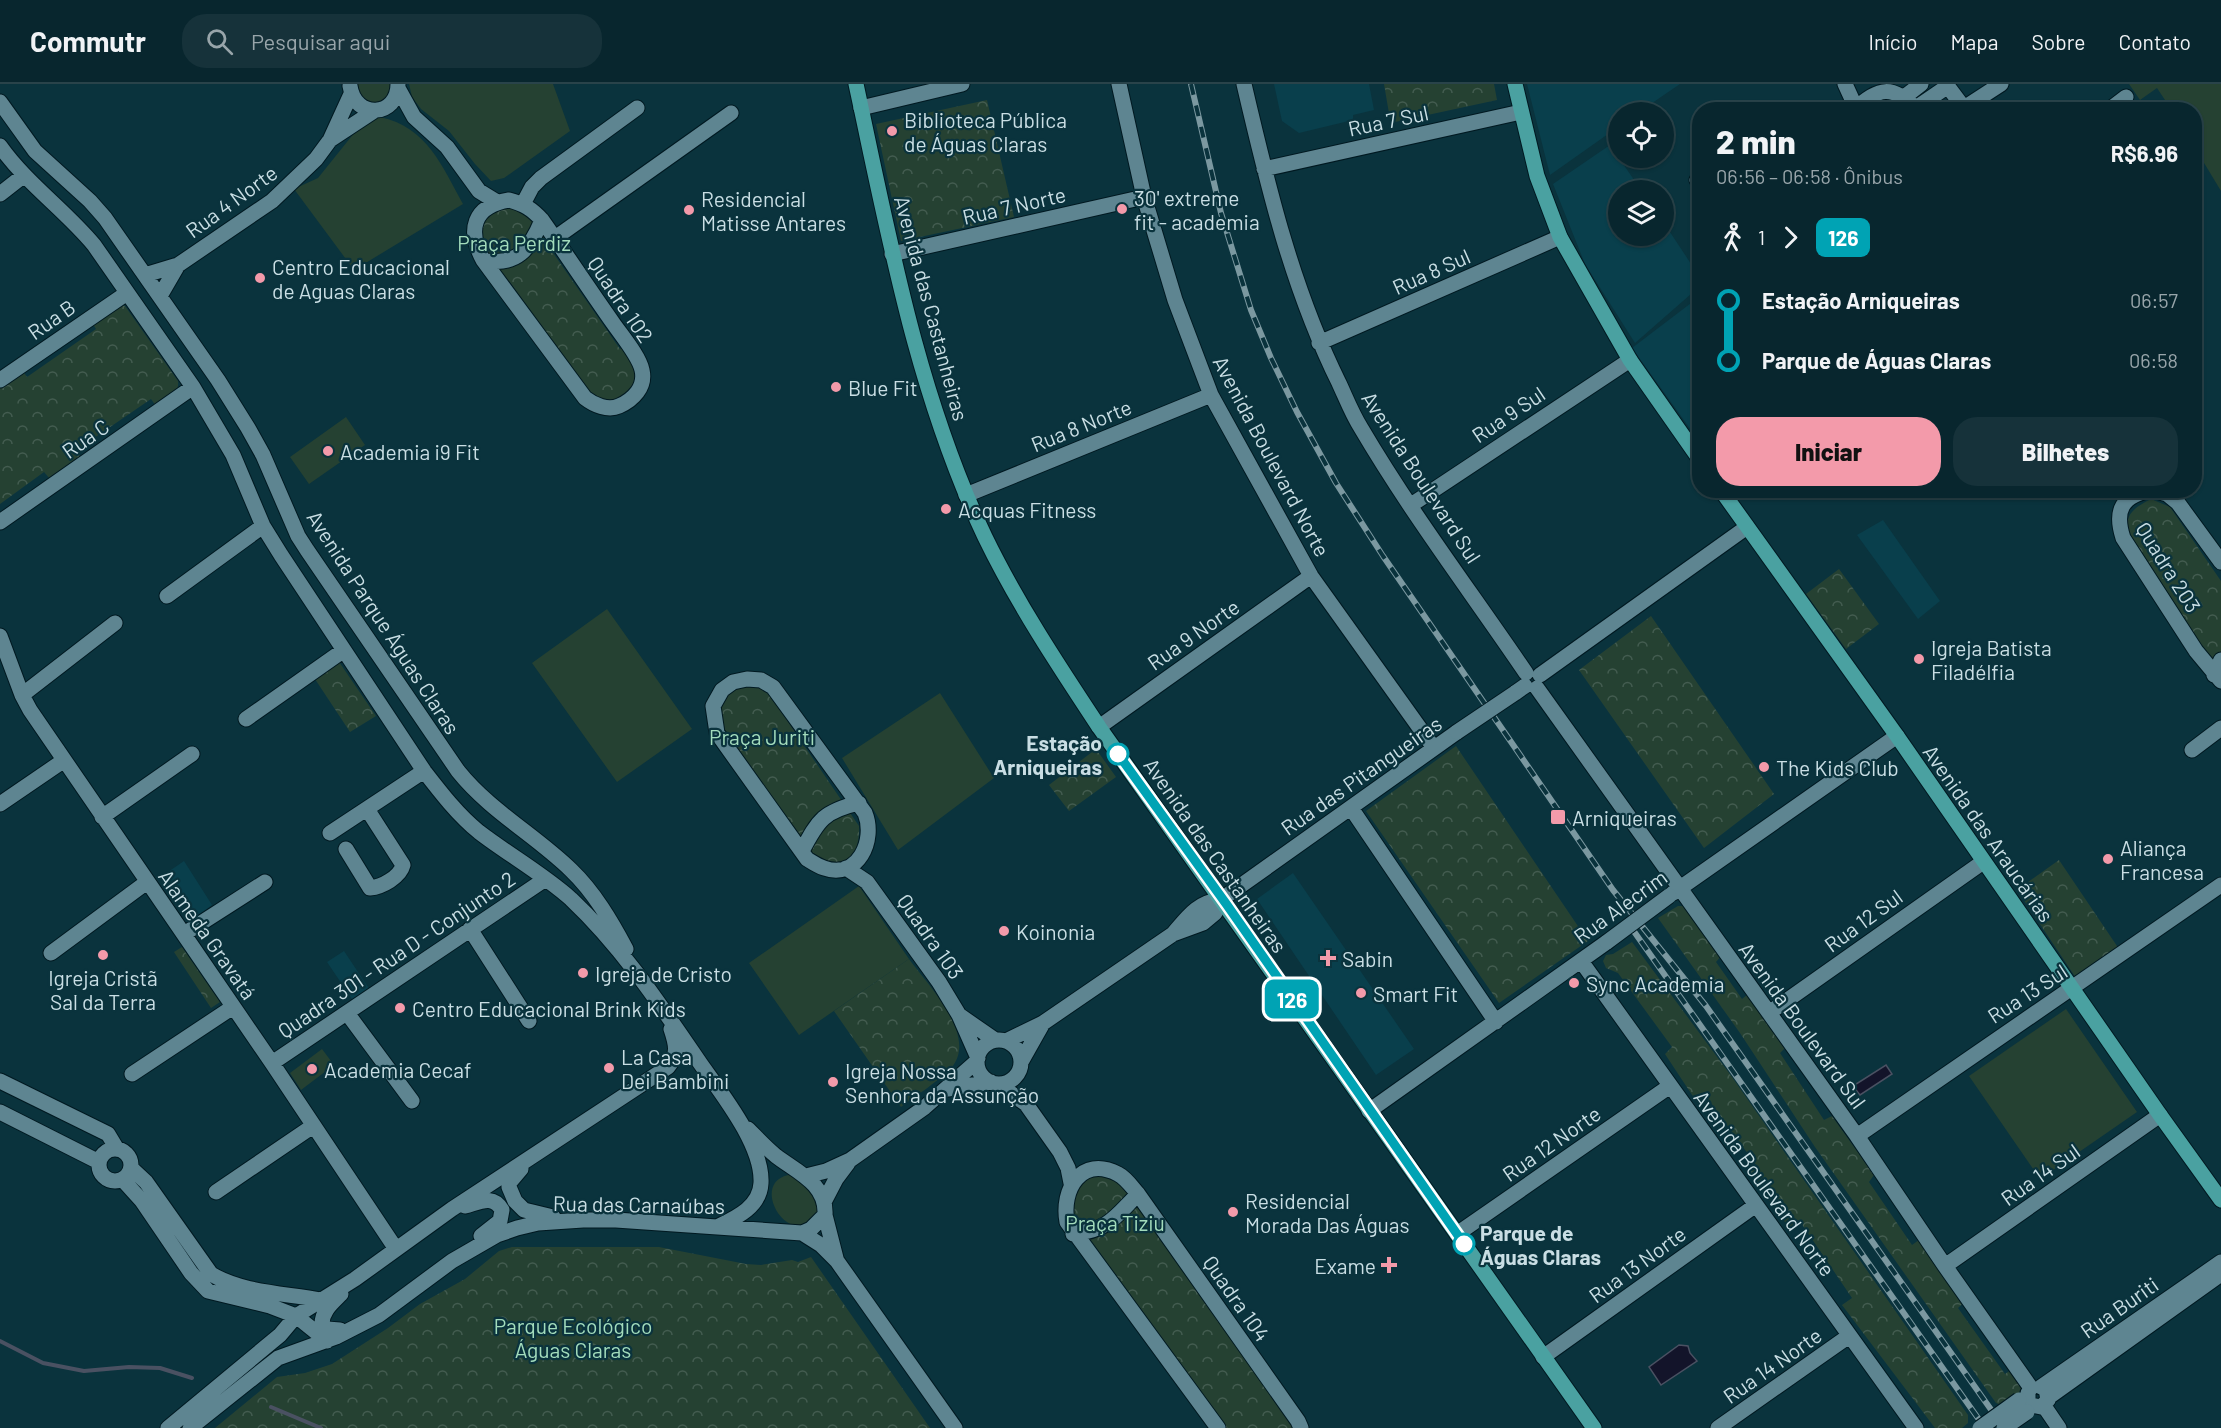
<!DOCTYPE html>
<html lang="pt">
<head>
<meta charset="utf-8">
<style>
  :root { --surface:#08262e; --page:#16323a; --text:#f1f3f6; --muted:#98a5aa; --line:#29434a; --accent:#f39aaa }
  body { margin:0; font-family:Barlow,sans-serif; background:var(--page); color:var(--text); height:100vh; display:flex; flex-direction:column; font-size:22px; white-space:nowrap }
  * { box-sizing:border-box; margin:0 }
  p { font-size:20px; color:var(--muted) }
  .icon { flex:none; width:33px; height:33px; fill:none; stroke:currentColor; stroke-width:2; stroke-linecap:round; stroke-linejoin:round }
  .map { position:relative; flex:1; overflow:hidden }
  .panel { position:absolute; left:1692px; top:18px; width:510px; height:396px; display:flex; flex-direction:column; background:var(--surface); border-radius:24px; box-shadow:0 2px 4px #0004,0 0 0 2px var(--line) }
  .panel>* { flex:none }
  .badge { padding:0 12px; border-radius:9px; font-size:21px; line-height:39px }
  .tools { position:absolute; left:1608px; top:18px; display:grid; gap:12px }
  .tools a { display:grid; place-items:center; width:66px; height:66px; border-radius:50%; background:var(--surface); box-shadow:0 2px 4px #0004,0 0 0 2px var(--line); font-size:30px }
  .map>.badge { position:absolute; translate:-50% -50%; box-shadow:0 0 0 3px #fff }
  .legs { display:flex; align-items:center; gap:9px; height:66px; padding:0 24px; font-size:20px }
  .legs p { margin-inline-start:auto }
  .head { display:flex; align-items:center; justify-content:space-between; height:102px; padding:0 24px }
  h1 { font-size:33px; font-weight:800; line-height:45px }
  .button { display:flex; gap:12px; margin-top:auto; padding:12px 24px }
  .button a { flex:1; height:69px; border-radius:24px; background:var(--accent); color:#111; font-size:24px; font-weight:800; line-height:69px; text-align:center }
  .button a+a { background:var(--page); color:var(--text) }
  ul { padding:0 24px; list-style:none }
  li { display:flex; align-items:center; gap:21px; height:60px; font-size:22px }
  li i { display:grid; place-items:center; width:9px; height:100%; margin:0 8px; background:currentColor }
  li i::after { content:''; width:15px; height:15px; margin:-8px; border:4px solid; border-radius:50%; background:var(--surface) }
  li p { margin-inline-start:auto }
  li:first-child i { background:linear-gradient(#0000 50%,currentColor 0) }
  li:last-child i { background:linear-gradient(currentColor 50%,#0000 0) }
  header { display:flex; align-items:center; gap:36px; box-sizing:border-box; height:84px; padding:0 30px; background:var(--surface); border-bottom:2px solid var(--line) }
  header strong { font-size:28px }
  nav { display:flex; gap:33px; margin-inline-start:auto; font-size:21px }
  .search { width:420px; height:54px; background:var(--page); display:flex; align-items:center; gap:15px; box-sizing:border-box; padding:0 21px; border-radius:24px; color:var(--muted); font-size:22px }
  .map>svg:first-child { display:block }
  .built { fill:#093f4c }
  .green { fill:#254132 }
  .park { fill:url(#park-crowns) }
  .water { fill:#13142a; stroke:#4a5162; stroke-width:1.5 }
  .lines { fill:none; stroke-linecap:round; stroke-linejoin:round }
  .stream { stroke:#4a5162; stroke-width:4 }
  .minor-casing { stroke:#001921; stroke-width:17 }
  .major-casing { stroke:#001921; stroke-width:17 }
  .minor { stroke:#5e8591; stroke-width:15 }
  .major { stroke:#4aa1a1; stroke-width:15 }
  .rail-casing { stroke:#7b98a0; stroke-width:6 }
  .rail { stroke:#0a333d; stroke-width:4; stroke-dasharray:11; stroke-linecap:butt }
  .minor-bridge-casing { stroke:#001921; stroke-width:17; stroke-linecap:butt }
  .minor-bridge { stroke:#5e8591; stroke-width:15 }
  .line-1-casing { stroke:#fff; stroke-width:14 }
  .line-1 { stroke:#00a3b4; stroke-width:9 }
  .poi-dot { fill:#f39aaa; stroke:#0a333d; stroke-width:2 }
  .stop-1-dot { fill:#fff; stroke:#00a3b4; stroke-width:3 }
  .labels { text-anchor:middle; dominant-baseline:central; stroke-width:4.5; stroke-linejoin:round; paint-order:stroke }
  .poi-label { font-size:21px; fill:#c9dee4; stroke:#0a333d; text-anchor:start }
  .street-label { font-size:21px; fill:#c9dee4; stroke:#0a333d }
  .park-label { font-size:21px; fill:#a3dcbc; stroke:#0a333d }
  .stop-label { font-size:21px; font-weight:bold; fill:#c9dee4; stroke:#0a333d; text-anchor:end }
</style>
</head>
<body>
<header>
<strong>Commutr</strong>
<div class="search"><svg class="icon" aria-label="search" viewBox="0 0 24 24"><circle cx="10" cy="10" r="6"/><path d="M15 15l6 6"/></svg>Pesquisar aqui</div>
<nav><a>Início</a><a>Mapa</a><a>Sobre</a><a>Contato</a></nav>
</header>
<div class="map">
<svg width="2221" height="1344" viewBox="0 0 2221 1344">
  <defs>
    <pattern id="park-crowns" width="20" height="18" patternUnits="userSpaceOnUse" patternTransform="scale(1.5)"><rect width="20" height="18" fill="#254132"/><path d="M2 6a3 3 0 1 1 6 0M12 15a3 3 0 1 1 6 0" fill="none" stroke="#435c50"/></pattern>
  </defs>
  <rect width="100%" height="100%" fill="#0a333d"/>
  <!-- built -->
  <path class="built" d="M1274 0H1369L1374 26 1353 31V36L1299 49 1282 37Z
    M1527 0H1680L1639 28H1618V43L1550 91Z
    M1610 61 1641 106H1618V152H1664V139L1699 192V203L1635 259 1585 180 1553 100Z
    M1699 213V357L1632 264Z
    M1883 436 1940 517 1918 535 1857 451Z
    M184 777 212 821 195 834 165 790Z
    M1293 789 1414 965 1376 991 1257 815Z
    M344 867 370 906 354 918 327 878Z"/>
  <!-- green -->
  <path class="green" d="M350 0H398V4L374 27Z
    M409 0H553L570 47 504 94 491 97 475 80 449 47 421 25 412 13Z
    M2129 0H2221V107L2195 64 2194 26 2171 25 2157 4 2140 16Z
    M380 33C427 43 442 82 463 120L354 186 294 105 318 94 359 43Z
    M346 333 365 361 309 400 290 373Z
    M607 525 692 645 617 698 532 579Z
    M940 609 994 694 898 766 842 674Z
    M859 802 909 875 799 951 749 879Z
    M2066 925 2137 1028 2040 1095 1969 992Z
    M322 965 334 981 301 1006 290 989Z
    M788 1091C808 1093 821 1113 817 1133 813 1135 809 1139 804 1141 780 1149 754 1099 788 1091Z"/>
  <!-- park -->
  <path class="park" d="M1384 0H1494L1497 16 1395 38 1391 41Z
    M987 16 1014 133 901 157 876 40Z
    M523 120 559 161 551 166 620 265 628 260 642 287 633 314 593 320 579 294 509 197 502 201 483 176 478 133 483 125Z
    M119 220 125 222 178 297C180 310 166 315 156 322L151 315 78 365 80 373 78 377 50 395 44 388 0 420V301L22 286 27 293 96 245 91 237Z
    M2151 415 2170 423 2221 497V593L2127 451C2125 429 2134 424 2151 415Z
    M1839 485 1879 540 1846 565 1806 510Z
    M1651 532 1774 710 1704 764 1579 586Z
    M335 572 376 632 350 648 313 592Z
    M740 601 761 603 771 613 859 742C860 759 854 783 832 781 825 781 815 774 809 772L723 649C719 626 716 612 740 601Z
    M1456 662 1588 857 1499 919 1366 727Z
    M1096 665 1116 693 1069 727 1049 701Z
    M2059 776 2119 865 2076 894 2017 806Z
    M1678 822H1686L1721 872 1716 878 1742 915 1747 911 1785 964 1780 969 1824 1036 1832 1032 1874 1091 1869 1098 1912 1161 1919 1156 1964 1218 1958 1224 2005 1290 2012 1285 2021 1304 2018 1311 2001 1321 1996 1319 1815 1063 1740 949 1658 834Z
    M1632 858 1732 993 1968 1331V1339L1962 1344H1935L1842 1221 1852 1214 1799 1136 1790 1145 1749 1089 1756 1081 1706 1012 1698 1020 1665 970 1672 963 1618 889 1606 884 1603 877 1606 871 1613 870Z
    M182 863 220 918 211 924 174 868Z
    M909 875C927 900 978 951 952 983 943 994 914 1013 901 1023L834 927Z
    M1114 1090 1133 1109 1293 1344H1224L1073 1131 1072 1110 1080 1093Z
    M512 1163H659L746 1180 761 1181 792 1176 798 1178 811 1173 930 1344H215L277 1293 305 1289 332 1280 388 1244 420 1220 465 1195 499 1167Z"/>
  <!-- water -->
  <path class="water" d="M1886 981 1892 990 1860 1011 1853 1002Z
    M1679 1261 1688 1262 1690 1269 1697 1277 1661 1301 1649 1283Z"/>
  <g class="lines">
    <!-- stream -->
    <path class="stream" d="M0 1257 43 1279 84 1287 129 1283 160 1284 192 1294
      M271 1323 321 1344"/>
    <defs>
      <path id="minor" d="M1119 0 1144 113 1175 216 1211 311 1311 492 1434 664
        M1244 0C1268 103 1292 204 1339 299 1346 314 1352 330 1361 344 1411 429 1471 508 1526 589
        M1845 0 1856 24
        M1946 0 1964 24 2001 0
        M350 2C355 36 398 33 398 0
        M398 4 414 33 447 63 479 107 497 118
        M1903 14 1921 0
        M0 18 35 67 90 117 105 134 218 296 248 344 263 371 298 452 307 466 458 687C490 727 535 751 571 786 594 808 611 837 626 865
        M861 24 962 0
        M1916 24 1948 2
        M1807 26H1816
        M1854 26C1878 3 1893 0 1917 26
        M2109 26 2126 13
        M330 56 374 27
        M0 62C27 100 65 126 94 161L193 303 233 371 263 442 281 471 424 687C441 709 458 731 479 748 509 771 543 790 571 815 622 863 661 922 700 979 721 1009 763 1061 761 1099 760 1122 738 1133 719 1142
        M1264 85 1521 28
        M1697 96 1700 95
        M0 110 23 92
        M509 116C524 120 532 125 542 136 566 170 589 205 613 239 622 252 639 272 642 286 646 303 633 316 619 322 608 327 594 321 585 314L483 176C467 146 473 122 509 116Z
        M523 120 532 103 541 94 637 24
        M555 154 731 29
        M892 170 1144 113
        M483 176C517 183 530 165 542 136
        M145 191 178 181 272 117 316 75 330 56 351 10
        M160 212 178 181
        M1319 259 1560 153
        M0 296 127 209
        M2151 406C2122 412 2114 426 2123 454L2196 567 2221 597
        M2153 406 2167 410 2178 419 2221 478
        M966 411 1211 311
        M1411 421 1630 276
        M0 438 193 303
        M167 512 263 442
        M0 552 22 611 30 626 272 979 396 1165
        M1540 591 1747 443
        M2214 591 2221 576
        M747 595 761 596 773 603 865 729C876 756 858 796 824 784 818 782 812 778 807 775L717 649 713 622 722 606 733 598Z
        M1537 604 1857 1052 1945 1182 2031 1304
        M1515 609 1525 602
        M22 611 115 539
        M246 635 344 566
        M1099 643 1311 492
        M2192 666 2221 644
        M0 720 63 677
        M1351 724 1496 938
        M102 733 192 670
        M330 749 424 687
        M346 765 370 804C382 803 400 793 403 781L367 725
        M802 767C818 736 824 727 859 719
        M846 784 867 798 939 898 959 931 978 974
        M1673 809 1897 652
        M470 845 529 937
        M184 850 265 798
        M1173 850C1189 831 1197 819 1222 815L1457 648
        M51 869 147 798
        M1581 877 1916 1344
        M347 929 412 1017
        M1769 929 1983 778
        M959 931 995 956
        M977 978a22 22 0 1 1 44 0a22 22 0 1 1-44 0Z
        M1006 957 1043 939 1173 850 1203 839 1215 829 1222 815
        M1021 978 1043 939
        M272 979 544 796
        M132 990 233 923
        M0 997 108 1050 117 1065
        M998 1000 1026 1020 1060 1068 1068 1084 1071 1099
        M948 1005 991 998
        M1369 1027 1607 858
        M0 1028 99 1078
        M1857 1052 2221 801
        M99 1081a16 16 0 1 1 32 0a16 16 0 1 1-32 0Z
        M131 1084 146 1098 211 1190C243 1209 284 1209 321 1216
        M521 1085 510 1098 509 1103 515 1117 524 1126 553 1133
        M806 1092 826 1087 850 1076 925 1023 977 977
        M123 1096 142 1117 191 1189 208 1207 270 1222 296 1232 327 1257
        M216 1108 313 1042
        M824 1118 836 1095 848 1079
        M465 1122C480 1118 493 1110 502 1126L500 1137 481 1152
        M825 1131 836 1174
        M802 1149 821 1161 837 1177 955 1344
        M1073 1150C1109 1146 1115 1133 1138 1110
        M1457 1150 1670 1002
        M1945 1182 2160 1031
        M340 1246 327 1245 322 1240C322 1227 332 1219 341 1210
        M1543 1273 1756 1121
        M2041 1303 2221 1178
        M2028 1309V1316L2031 1321 2041 1323 2048 1316 2046 1305
        M2049 1313 2221 1190
        M2044 1322 2059 1344
        M168 1344 280 1251 296 1232 355 1195 452 1125 668 983C679 970 676 960 671 945
        M190 1344 278 1274 336 1253 379 1231 452 1177 497 1151 517 1144 538 1139 583 1136H616L802 1149 811 1145 825 1131C827 1100 797 1088 776 1072 766 1064 757 1054 748 1045
        M1218 1344 1067 1138C1061 1106 1081 1071 1118 1090 1126 1094 1132 1103 1138 1110L1298 1337 1301 1344
        M1718 1344 1849 1252"/>
      <path id="major" d="M856 0C889 153 917 310 985 453 1017 519 1058 581 1099 643L1594 1344
        M1515 0 1537 92 1560 153 1630 276 1700 376
        M1721 406 1897 652 2160 1031 2221 1116"/>
    </defs>
    <!-- minor casing -->
    <use href="#minor" class="minor-casing"/>
    <!-- major casing -->
    <use href="#major" class="major-casing"/>
    <!-- minor -->
    <use href="#minor" class="minor"/>
    <!-- major -->
    <use href="#major" class="major"/>
    <defs>
      <path id="rail" d="M1191 0 1221 129 1251 226 1271 274 1297 328 1336 399 1383 472 1613 806 1706 922 2004 1344
        M1628 839 1985 1344"/>
    </defs>
    <!-- rail casing -->
    <use href="#rail" class="rail-casing"/>
    <!-- rail -->
    <use href="#rail" class="rail"/>
    <defs>
      <path id="minor-bridge" d="M1457 648 1515 609
        M1607 858 1669 812
        M1980 1344 2019 1316
        M2004 1344 2027 1328"/>
    </defs>
    <!-- minor-bridge casing -->
    <use href="#minor-bridge" class="minor-bridge-casing"/>
    <!-- minor-bridge -->
    <use href="#minor-bridge" class="minor-bridge"/>
  </g>
  <g class="lines">
    <defs>
      <path id="line-1" d="M1118 670 1227 821 1464 1160"/>
    </defs>
    <!-- line-1 casing -->
    <use href="#line-1" class="line-1-casing"/>
    <!-- line-1 -->
    <use href="#line-1" class="line-1"/>
  </g>
  <!-- markers -->
  <g class="poi-dot">
    <circle cx="892" cy="47" r="6"/>
    <circle cx="1122" cy="125" r="6"/>
    <circle cx="689" cy="126" r="6"/>
    <circle cx="260" cy="194" r="6"/>
    <circle cx="836" cy="303" r="6"/>
    <circle cx="328" cy="367" r="6"/>
    <circle cx="946" cy="425" r="6"/>
    <circle cx="1919" cy="575" r="6"/>
    <circle cx="1764" cy="683" r="6"/>
    <rect x="1550" y="725" width="16" height="16" rx="3"/>
    <circle cx="2108" cy="775" r="6"/>
    <circle cx="1004" cy="847" r="6"/>
    <circle cx="103" cy="871" r="6"/>
    <path d="M1325 865h6v6h6v6h-6v6h-6v-6h-6v-6h6z"/>
    <circle cx="583" cy="889" r="6"/>
    <circle cx="1574" cy="899" r="6"/>
    <circle cx="1361" cy="909" r="6"/>
    <circle cx="400" cy="924" r="6"/>
    <circle cx="609" cy="984" r="6"/>
    <circle cx="312" cy="985" r="6"/>
    <circle cx="833" cy="998" r="6"/>
    <circle cx="1233" cy="1128" r="6"/>
    <path d="M1386 1172h6v6h6v6h-6v6h-6v-6h-6v-6h6z"/>
  </g>
  <g class="stop-1-dot">
    <circle cx="1118" cy="670" r="10"/>
    <circle cx="1464" cy="1160" r="10"/>
  </g>
  <g class="labels">
    <!-- poi labels -->
    <g class="poi-label">
      <text x="904" y="35">Biblioteca Pública<tspan x="904" dy="24">de Águas Claras</tspan></text>
      <text x="1134" y="113">30' extreme<tspan x="1134" dy="24">fit - academia</tspan></text>
      <text x="701" y="114">Residencial<tspan x="701" dy="24">Matisse Antares</tspan></text>
      <text x="272" y="182">Centro Educacional<tspan x="272" dy="24">de Aguas Claras</tspan></text>
      <text x="848" y="303">Blue Fit</text>
      <text x="340" y="367">Academia i9 Fit</text>
      <text x="958" y="425">Acquas Fitness</text>
      <text x="1931" y="563">Igreja Batista<tspan x="1931" dy="24">Filadélfia</tspan></text>
      <text x="1776" y="683">The Kids Club</text>
      <text x="1572" y="733">Arniqueiras</text>
      <text x="2120" y="763">Aliança<tspan x="2120" dy="24">Francesa</tspan></text>
      <text x="1016" y="847">Koinonia</text>
      <text x="1342" y="874">Sabin</text>
      <text x="595" y="889">Igreja de Cristo</text>
      <text x="103" y="893" text-anchor="middle">Igreja Cristã<tspan x="103" dy="24">Sal da Terra</tspan></text>
      <text x="1586" y="899">Sync Academia</text>
      <text x="1373" y="909">Smart Fit</text>
      <text x="412" y="924">Centro Educacional Brink Kids</text>
      <text x="621" y="972">La Casa<tspan x="621" dy="24">Dei Bambini</tspan></text>
      <text x="324" y="985">Academia Cecaf</text>
      <text x="845" y="986">Igreja Nossa<tspan x="845" dy="24">Senhora da Assunção</tspan></text>
      <text x="1245" y="1116">Residencial<tspan x="1245" dy="24">Morada Das Águas</tspan></text>
      <text x="1376" y="1181" text-anchor="end">Exame</text>
    </g>
    <!-- street labels -->
    <g class="street-label">
      <text transform="translate(1388 36) rotate(-12)">Rua 7 Sul</text>
      <text transform="translate(231 117) rotate(-36)">Rua 4 Norte</text>
      <text transform="translate(1014 121) rotate(-13)">Rua 7 Norte</text>
      <text transform="translate(1431 187) rotate(-24)">Rua 8 Sul</text>
      <text transform="translate(621 215) rotate(56)">Quadra 102</text>
      <text transform="translate(932 224) rotate(75)">Avenida das Castanheiras</text>
      <text transform="translate(51 235) rotate(-35)">Rua B</text>
      <text transform="translate(1508 330) rotate(-34)">Rua 9 Sul</text>
      <text transform="translate(1081 341) rotate(-22)">Rua 8 Norte</text>
      <text transform="translate(85 354) rotate(-35)">Rua C</text>
      <text transform="translate(1272 372) rotate(62)">Avenida Boulevard Norte</text>
      <text transform="translate(1422 393) rotate(57)">Avenida Boulevard Sul</text>
      <text transform="translate(2169 483) rotate(58)">Quadra 203</text>
      <text transform="translate(384 538) rotate(57)">Avenida Parque Águas Claras</text>
      <text transform="translate(1193 550) rotate(-35)">Rua 9 Norte</text>
      <text transform="translate(1361 691) rotate(-35)">Rua das Pitangueiras</text>
      <text transform="translate(1989 749) rotate(55)">Avenida das Araucárias</text>
      <text transform="translate(1216 771) rotate(55)">Avenida das Castanheiras</text>
      <text transform="translate(1620 822) rotate(-36)">Rua Alecrim</text>
      <text transform="translate(1863 836) rotate(-36)">Rua 12 Sul</text>
      <text transform="translate(208 850) rotate(55)">Alameda Gravatá</text>
      <text transform="translate(931 852) rotate(55)">Quadra 103</text>
      <text transform="translate(396 870) rotate(-34)">Quadra 301 - Rua D - Conjunto 2</text>
      <text transform="translate(2027 909) rotate(-33)">Rua 13 Sul</text>
      <text transform="translate(1803 941) rotate(54)">Avenida Boulevard Sul</text>
      <text transform="translate(1551 1059) rotate(-35)">Rua 12 Norte</text>
      <text transform="translate(2040 1090) rotate(-35)">Rua 14 Sul</text>
      <text transform="translate(1765 1099) rotate(54)">Avenida Boulevard Norte</text>
      <text transform="translate(639 1120) rotate(1)">Rua das Carnaúbas</text>
      <text transform="translate(1637 1180) rotate(-36)">Rua 13 Norte</text>
      <text transform="translate(1237 1214) rotate(55)">Quadra 104</text>
      <text transform="translate(2119 1223) rotate(-35)">Rua Buriti</text>
      <text transform="translate(1772 1281) rotate(-35)">Rua 14 Norte</text>
    </g>
    <!-- park labels -->
    <g class="park-label">
      <text x="514" y="158">Praça Perdiz</text>
      <text x="762" y="652">Praça Juriti</text>
      <text x="1115" y="1138">Praça Tiziu</text>
      <text x="573" y="1241">Parque Ecológico<tspan x="573" dy="24">Águas Claras</tspan></text>
    </g>
    <!-- stop labels -->
    <g class="stop-label">
      <text x="1102" y="658">Estação<tspan x="1102" dy="24">Arniqueiras</tspan></text>
      <text x="1480" y="1148" text-anchor="start">Parque de<tspan x="1480" dy="24">Águas Claras</tspan></text>
    </g>
  </g>
</svg>
<div class="tools">
<a><svg class="icon" aria-label="locate" viewBox="0 0 24 24"><circle cx="12" cy="12" r="6"/><path d="M12 2v4M12 18v4M2 12h4M18 12h4"/></svg></a>
<a><svg class="icon" aria-label="layers" viewBox="0 0 24 24"><path d="M12 4l9 5-9 5-9-5zM3 14l9 5 9-5"/></svg></a>
</div>
<b class="badge" style="left:1292px;top:915px;background:#00a3b4;color:#fff">126</b>
<section class="panel">
<div class="head"><div><h1>2 min</h1><p>06:56 – 06:58 · Ônibus</p></div><b>R$6.96</b></div>
<div class="legs"><svg class="icon" aria-label="walk" viewBox="0 0 24 24"><circle cx="13" cy="4" r="2"/><path d="M13 8l-2 6 4 7M11 14l-3 7M7 12l3-4h3l4 4"/></svg>1<svg class="icon" aria-label="forward" viewBox="0 0 24 24"><path d="M9 5l7 7-7 7"/></svg><b class="badge" style="background:#00a3b4;color:#fff">126</b></div>
<ul>
<li><i style="color:#00a3b4"></i><b>Estação Arniqueiras</b><p>06:57</p></li>
<li><i style="color:#00a3b4"></i><b>Parque de Águas Claras</b><p>06:58</p></li>
</ul>
<div class="button"><a>Iniciar</a><a>Bilhetes</a></div>
</section>
</div>
</body>
</html>
